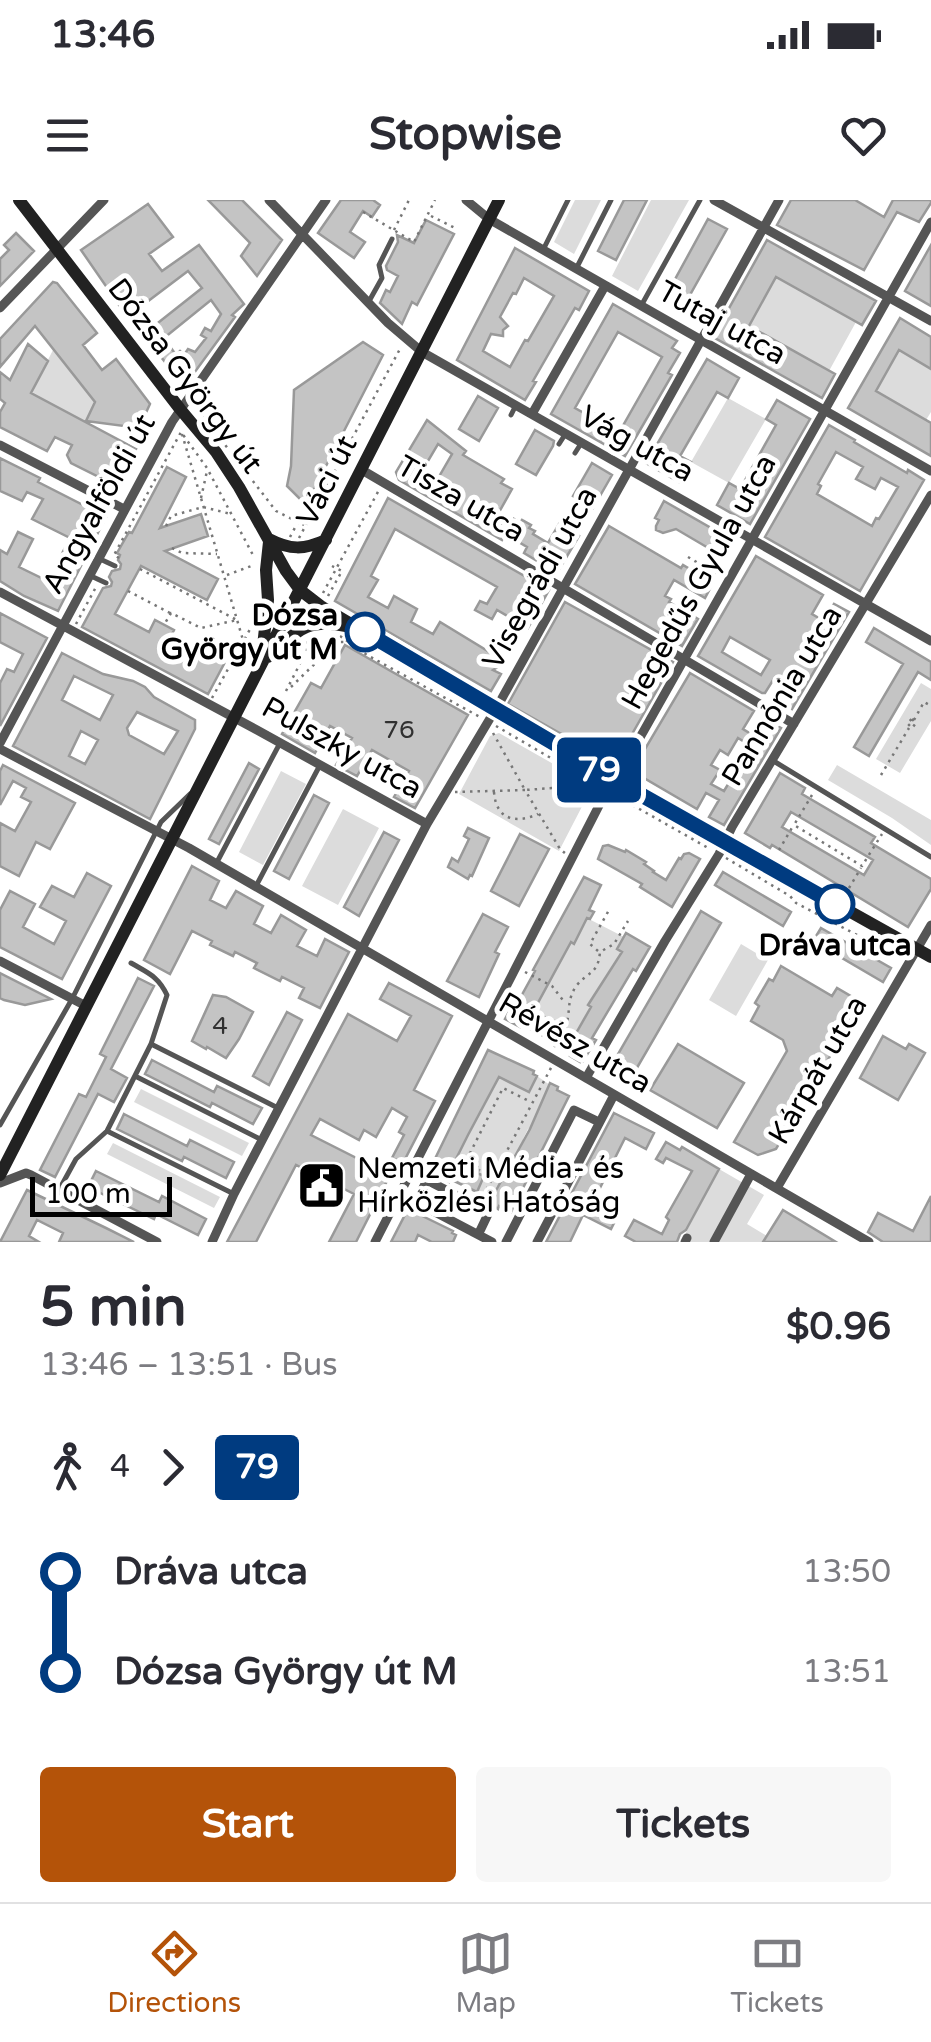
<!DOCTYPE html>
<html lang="en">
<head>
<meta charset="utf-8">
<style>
  :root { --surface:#fff; --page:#f7f7f7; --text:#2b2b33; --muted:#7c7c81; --line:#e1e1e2; --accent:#b45309 }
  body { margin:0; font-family:"Varela Round",sans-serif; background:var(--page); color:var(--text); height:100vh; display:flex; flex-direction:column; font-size:38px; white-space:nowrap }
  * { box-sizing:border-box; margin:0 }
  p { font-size:32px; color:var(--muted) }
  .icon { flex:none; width:55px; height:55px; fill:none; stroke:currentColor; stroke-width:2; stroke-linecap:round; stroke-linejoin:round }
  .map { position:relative; height:1042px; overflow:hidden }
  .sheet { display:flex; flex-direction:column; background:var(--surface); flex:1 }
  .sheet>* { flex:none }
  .badge { padding:0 20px; border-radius:8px; font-size:35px; line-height:65px }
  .scale { position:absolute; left:30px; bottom:25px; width:142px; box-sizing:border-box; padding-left:10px; border:5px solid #000; border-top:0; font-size:28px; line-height:35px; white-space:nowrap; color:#000; -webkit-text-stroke:8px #fff; paint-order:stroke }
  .map>.badge { position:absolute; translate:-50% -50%; box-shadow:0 0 0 5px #fff }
  .legs { display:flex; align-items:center; gap:15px; height:110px; padding:0 40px; font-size:32px }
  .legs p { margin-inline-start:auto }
  .headline { display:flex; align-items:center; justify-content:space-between; height:170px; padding:0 40px }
  h1 { font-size:55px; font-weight:700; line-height:75px }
  .button { display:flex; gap:20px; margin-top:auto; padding:20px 40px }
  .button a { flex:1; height:115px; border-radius:10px; background:var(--accent); color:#fff; font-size:40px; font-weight:700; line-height:115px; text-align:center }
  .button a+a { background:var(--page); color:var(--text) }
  ul { padding:0 40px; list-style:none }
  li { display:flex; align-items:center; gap:35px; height:100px; font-size:38px }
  li i { display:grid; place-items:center; width:15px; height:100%; margin:0 12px; background:currentColor }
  li i::after { content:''; width:25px; height:25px; margin:-12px; border:8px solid; border-radius:50%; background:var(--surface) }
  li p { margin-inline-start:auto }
  li:first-child i { background:linear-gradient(#0000 50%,currentColor 0) }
  li:last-child i { background:linear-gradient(currentColor 50%,#0000 0) }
  .status { display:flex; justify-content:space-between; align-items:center; height:70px; padding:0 50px; background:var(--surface); direction:ltr }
  .status svg { height:28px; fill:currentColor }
  header { display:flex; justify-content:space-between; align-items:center; height:130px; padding:0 40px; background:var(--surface); font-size:45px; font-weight:700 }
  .tab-bar { display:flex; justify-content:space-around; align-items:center; height:140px; border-top:2px solid var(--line); background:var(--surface); font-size:28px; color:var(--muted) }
  .tab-bar a { display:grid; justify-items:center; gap:5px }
  .tab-bar .selected { color:var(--accent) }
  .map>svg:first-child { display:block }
  .green { fill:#dcdcdc }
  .building { fill:#c4c4c4; stroke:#999; stroke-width:2.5; fill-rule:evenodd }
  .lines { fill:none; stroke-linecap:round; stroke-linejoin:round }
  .path { stroke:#777; stroke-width:2.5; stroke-dasharray:2.5 5; stroke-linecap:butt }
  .lane { stroke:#555; stroke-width:5 }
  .street { stroke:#555; stroke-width:9 }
  .secondary { stroke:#222; stroke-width:12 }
  .line-1-casing { stroke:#fff; stroke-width:22 }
  .line-1 { stroke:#003b80; stroke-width:15 }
  .stop-1-dot { fill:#fff; stroke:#003b80; stroke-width:5 }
  .labels { text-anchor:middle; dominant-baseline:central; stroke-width:10; stroke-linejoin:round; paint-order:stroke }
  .number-label { font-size:25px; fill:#313131 }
  .street-label { font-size:30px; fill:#000; stroke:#fff }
  .stop-label { font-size:30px; font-weight:bold; fill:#000; stroke:#fff; text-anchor:end }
  .poi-label { font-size:30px; fill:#000; stroke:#fff; text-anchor:start }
</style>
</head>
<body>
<div class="status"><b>13:46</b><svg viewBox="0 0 49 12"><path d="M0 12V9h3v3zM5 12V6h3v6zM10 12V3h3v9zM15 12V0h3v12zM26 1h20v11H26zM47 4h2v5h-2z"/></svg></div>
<header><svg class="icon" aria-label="menu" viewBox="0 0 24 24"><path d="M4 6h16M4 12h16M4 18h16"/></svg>Stopwise<svg class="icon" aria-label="heart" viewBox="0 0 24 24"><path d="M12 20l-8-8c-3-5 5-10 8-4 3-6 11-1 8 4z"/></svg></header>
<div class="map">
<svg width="931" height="1042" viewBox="0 0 931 1042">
  <rect width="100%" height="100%" fill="#fff"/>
  <!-- green -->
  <path class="green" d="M575 0H601L574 54 554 42Z
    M651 0H689L638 91 612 76Z
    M776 77 856 122 829 171 749 126Z
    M53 150 95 202 85 222 31 193Z
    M899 150 931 169V212L926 220 876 191Z
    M728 198 766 219 729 283 691 262Z
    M921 483 931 489V521L900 573 876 559Z
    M499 533 585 582 590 591 559 651 459 594 490 536Z
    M837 565 931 620V645L892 618 828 580Z
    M281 571 306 584 263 665 239 652Z
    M343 609 379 628 338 705 302 686Z
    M587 718 624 737 617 749 622 752 588 805 591 807 575 835 560 827 561 824 531 811 546 789 530 780 535 771 571 742 574 743Z
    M741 744 768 760 736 816 709 800Z
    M496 875 529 892 537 876 550 885 542 901 546 904 539 909 532 930 528 929 523 939 526 942 522 950 519 948 502 988 497 986 490 1001 477 992 479 970 462 961 450 960C463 950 473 930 476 914L479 915 495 884Z
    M141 889 249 943 242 956 134 902Z
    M113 943 220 997 214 1008 107 954Z
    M719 969 764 995 747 1024 767 1036 763 1042H681Z"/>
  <!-- building -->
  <path class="building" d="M208 0H242L282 40 257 76 241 56 250 43Z
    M341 0H373L380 5 372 17 363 11 350 32 365 42 354 58 318 33Z
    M624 0H647L616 60 598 51Z
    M791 0H855L884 17 893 0H931V3L919 22 897 12 864 70 777 25Z
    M148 4 173 37 149 54 162 71 199 45 244 104 232 115 235 117 189 180 178 178 119 105 81 50ZM188 71 202 88 154 126 142 112 143 105ZM211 100 221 114 211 131 205 128 201 135 206 138 195 152 188 149 184 155 180 151 176 155 164 138Z
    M708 19 727 29 686 102 668 92Z
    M426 20 454 34 417 105 412 102 402 124 380 103 386 90 390 92 398 76 387 70 386 66 398 42 397 35 414 43Z
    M16 33 34 51 0 86V59L9 50 4 45Z
    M767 40 876 101 862 125 776 77 749 126 835 174 822 198 713 137Z
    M931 45V106L905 91Z
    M515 48 589 91 579 110 575 108 533 181 536 182 525 200 457 160ZM524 78 554 96 528 141 525 140 510 167 483 151 491 134 503 136V130L508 126 500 117 513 93 516 94Z
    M53 82 57 83 97 133 83 145 102 170 116 159 150 204 139 228 86 221 95 202 35 126 0 167V139Z
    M613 104 677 141 672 148 680 153 668 173 672 175 625 256 551 214ZM618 132 662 157 621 229 595 214 593 218 575 208Z
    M900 118 931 137V169L899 150 876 191 931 223V256L848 208Z
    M363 142 383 155 306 305 287 286 291 266 294 190Z
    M28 144 48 161 31 193 136 249 117 286 71 263 67 255 72 245 55 237 47 251 0 227V212L5 203 0 199V172L10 180Z
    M707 159 739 178 728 198 717 192 680 256 691 262 679 282 646 263Z
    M478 196 498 208 479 241 459 229Z
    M777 200 810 219 750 324 717 305 729 283 740 289 776 225 766 219Z
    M427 220 466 251 463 255 504 279 501 283 512 289 498 314 513 322 514 319 520 323 522 320 531 325 529 328 535 331 533 334 548 343 559 324 579 336 557 373 524 353 527 347 505 334 502 340 399 280 396 272ZM438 244 452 254 437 280 422 271Z
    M829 225 855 240 854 242 907 273 908 270 924 280 860 391 765 337ZM836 252 863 267 856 279 875 289 881 278 898 287 879 319 876 318 872 326 817 294 821 286 818 284Z
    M535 230 554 241 553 246 536 275 516 264Z
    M0 258 40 278 38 282 93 310 94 306 108 313 58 411 24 396 0 381V350L7 354 18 332 33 339 19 367 54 384 61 371 55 367 70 338 32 319 43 299 27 292 22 301 0 291Z
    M592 263 612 275 593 308 573 296Z
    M167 267 186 277 160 328 201 314 208 336 165 351 218 379 207 400 141 366 115 414 149 432 155 420 174 430 168 442 202 461 213 439 232 449 208 494 82 427 103 388 111 386 112 382 109 377 112 371 120 369 121 364 118 360 120 355 117 353 129 332 132 333Z
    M388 298 549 390 528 428 497 410 492 419 475 410 480 401 487 404 497 387 395 329 371 376 378 380 368 397 388 408 394 396 417 409 411 422 433 434 440 422 496 456 502 457 504 463 493 470 501 474 491 491 335 401Z
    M664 301 718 332 713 341 721 345 715 355 709 352 710 349 676 329 663 333 656 330V326L659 320 655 318Z
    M609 326 681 368 683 365 713 383 705 398 674 380 665 396 671 399 669 402 698 419 682 446 575 384Z
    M756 356 823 395 812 414 824 421 834 404 849 412 792 509 777 501 787 484 775 477 765 493H762L698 456ZM730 437 770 460 761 475 722 452Z
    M565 402 673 462 615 564 508 504Z
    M0 413 47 438 0 526V483L7 469 14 472 23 454 0 442Z
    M874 428 931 462V480L918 472 869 556 854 547 903 464 866 442Z
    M345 445 468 515 415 608 394 597 409 571 372 550 357 576 336 565 352 538 330 526 315 553 282 534 311 483 321 488Z
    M62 453 103 474 133 481 145 487 154 497 195 520V529L150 619 13 546ZM74 476 113 495 100 520 62 500ZM137 512 178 531 164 554 129 535 127 528ZM81 531 98 540 85 564 69 556Z
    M690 473 754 511 743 529 756 537 766 520 781 528 724 625 709 617 719 600 706 593 697 609 632 571ZM738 538 751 546 724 591 711 584 720 570 711 565 720 550 728 555Z
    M249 563 259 569 219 644 209 639Z
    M3 565 75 603 50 649 36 642 19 676 0 666V623L15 631 31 602 21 597 26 588 13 581 0 605V571Z
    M780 573 805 588 802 594 875 637 871 643 931 679V689L908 727 772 645 770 648 745 633ZM791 612 873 660 864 675 782 627Z
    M314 595 329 603 289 679 274 671Z
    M468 628 489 638 472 676 470 675 468 679 448 667 452 658 458 662 469 639 464 636Z
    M384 632 399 640 359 716 344 707Z
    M520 634 549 649 519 706 491 691Z
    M608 645 625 652 626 650 646 662 644 664 654 671 653 672 666 680 679 658 681 659 684 654 689 653 700 659 672 707 640 687 642 684 598 659 603 646Z
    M192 666 219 681 210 700 226 708 236 691 263 706 254 724 271 733 281 715 306 730 297 746 317 756 325 739 349 752 320 808 299 798 304 788 282 777 280 781 254 768 257 763 235 752 233 756 210 745 212 741 192 731 170 774 144 760Z
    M723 672 791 712 783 726 715 685Z
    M87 673 111 686 62 779 0 747V710L10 691 35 704 23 727 54 744 66 721 40 707 52 686 74 697Z
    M584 677 601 685 589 710 594 712 590 719 587 718 574 744 571 742 533 812 561 824 560 827 575 835 591 807 588 805 622 752 617 749 626 733 650 747 636 771 633 769 592 838 596 840 583 861 581 860 580 862 570 856 571 853 558 844 521 824 520 827 505 819 516 799 519 800 535 771 533 770Z
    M701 711 721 723 634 873 614 861Z
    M483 714 508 727 495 752 499 754 479 797 447 781Z
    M821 728 891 768 883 782 813 741Z
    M781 766 832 796 837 788 854 798 849 805 857 810 776 949 758 955 734 942 787 851 783 840 751 821 759 806 755 803 769 779 773 781Z
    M0 773 51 799 25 805 4 800 0 798Z
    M138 778 154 786 111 869 127 878 114 902 98 894 55 977 40 970 79 894 86 897 106 857 100 854Z
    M389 783 452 816 414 890 435 901 403 963 392 958 404 935 399 932 407 917 392 908 376 937 364 930 359 940 320 919 311 935 390 975 356 1042H329L354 994 296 965 256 1042H227L348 814 397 841 411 816 380 799Z
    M213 795 226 797 253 812 239 839 226 858 207 847 206 849 192 841Z
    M287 812 302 820 269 885 253 876Z
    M883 836 906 849 909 844 925 853 898 900 860 878Z
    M678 844 744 883 717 928 650 890Z
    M488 850 534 871 533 874 537 876 529 892 499 877 468 935 456 959 479 970 477 973 484 976 477 992 450 979 449 982 439 976 440 973 430 969Z
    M152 860 214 892 217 886 262 908 253 924 212 903 210 907 145 874Z
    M550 883 558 887 557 890 569 896 511 1012 499 1006 498 1009 489 1003 530 929Z
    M614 913 654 933 646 949 625 938 594 1000 619 1013 611 1029 583 1015 570 1042H546Z
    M124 914 187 946 190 940 234 962 226 978 184 957 182 961 117 929Z
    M666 942 680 950 682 947 719 969 686 1030 680 1034 677 1042H636L625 1036 634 1020 662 1034 669 1020 666 1017 692 971 666 958 663 963 656 959Z
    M96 971 159 1002 162 996 206 1019 198 1035 156 1014 154 1019 88 987Z
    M27 990 106 1028 134 1042H59L63 1033 37 1020 29 1036 39 1042H0Z
    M931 996V1042H883L868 1032 878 1013 913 1031Z
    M408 1009 453 1031 452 1033 456 1035 453 1042H432L418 1035 415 1042H391Z
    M783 1010 836 1042H763Z"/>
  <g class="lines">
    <!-- path -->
    <path class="path" d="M363 12 414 42 435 0
      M431 16 457 29
      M394 30 409 0
      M197 202 199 211 276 311 304 325
      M182 234 243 440
      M201 298 207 271
      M166 326 171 316 203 307 231 314
      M290 337 298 322
      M299 338 401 147
      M172 348 182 353 217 354
      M688 357 718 375
      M119 358 114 355 181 232 207 268 254 357
      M140 369 237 420 201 428 171 413 164 425
      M227 375 254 365
      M128 391 170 413
      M323 393 379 290
      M328 396 342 371 332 366
      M76 424 96 387
      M340 436 367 455 480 517
      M327 437 337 442H347
      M291 487 337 442
      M286 491 307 450 308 438
      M212 498 254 422
      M912 519 916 523 912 528 907 523Z
      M914 520 924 502 931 506
      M496 526 597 585
      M493 533 525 590 596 585
      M881 575 909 528
      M455 592 525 590 560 649 566 654
      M494 592C496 620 516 624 538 614
      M613 594 710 649
      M812 595 794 625 862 666 882 634
      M779 650 793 626
      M726 658 790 696 796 703 901 758
      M849 688 861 668
      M598 751 590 744 609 710
      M525 772 552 786 565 803
      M554 847C558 840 564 832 566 825 571 811 566 800 577 785 589 771 598 774 600 752L614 744 628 721
      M492 974 466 961 503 888 531 902
      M483 996 552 866"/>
    <!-- lane -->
    <path class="lane" d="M543 50 568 0
      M576 69 611 0
      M368 103 382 78 379 65 392 39
      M641 106 700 0
      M511 215 516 205
      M559 244 566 233
      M575 253 582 242
      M100 359 115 366
      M91 376 106 383
      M772 560 931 657
      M216 664 280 543
      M256 686 320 565
      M151 844 278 908
      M135 876 262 940
      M0 925 72 799 161 622 190 594
      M107 931 234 994
      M59 990 76 959 107 931 151 844 167 795C158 776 148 773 131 763"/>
    <!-- street -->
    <path class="street" d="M269 0 388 123 422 152 931 441
      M466 0 489 19 931 271
      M714 0 931 121
      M0 108 104 0
      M532 214 605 86
      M0 245 124 309
      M362 270 794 524
      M0 392 257 530 427 624
      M0 543 172 222 326 0
      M0 549 189 648 869 1042
      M0 761 86 806
      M586 878 665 741 719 654 732 627 931 295
      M411 972 489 1012 479 1033
      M427 980 416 1002 492 1042
      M0 983 26 973 31 975 157 1042
      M777 988 931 725
      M212 1042 234 994 427 624 501 500 779 0
      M375 1042 607 590 616 580 931 22
      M506 1042 574 910 599 922
      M537 1042 614 895
      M685 1042 687 1038
      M714 1042 751 974"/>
    <!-- secondary -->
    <path class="secondary" d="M19 0 180 209 216 252 239 287 286 371 300 390 322 407 645 597 931 757
      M269 339C290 350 304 350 326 340
      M262 456 268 400 266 370 269 342
      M268 457C297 432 304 418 346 426
      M0 975 499 0"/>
  </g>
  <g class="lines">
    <defs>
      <path id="line-1" d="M365 432 645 597 835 704"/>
    </defs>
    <!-- line-1 casing -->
    <use href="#line-1" class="line-1-casing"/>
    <!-- line-1 -->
    <use href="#line-1" class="line-1"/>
  </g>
  <!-- icons -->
  <defs>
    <symbol id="civic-square" viewBox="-11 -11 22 22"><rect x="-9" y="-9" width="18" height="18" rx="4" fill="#000" stroke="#fff"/><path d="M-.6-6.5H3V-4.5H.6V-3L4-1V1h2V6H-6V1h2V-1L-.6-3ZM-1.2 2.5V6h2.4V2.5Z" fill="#fff"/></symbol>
  </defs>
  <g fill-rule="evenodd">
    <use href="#civic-square" x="294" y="958" width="55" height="55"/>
  </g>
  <!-- markers -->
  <g class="stop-1-dot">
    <circle cx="365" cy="432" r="18"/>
    <circle cx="835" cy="704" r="18"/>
  </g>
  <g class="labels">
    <!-- number labels -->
    <g class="number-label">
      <text x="399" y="530">76</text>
      <text x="220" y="826">4</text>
    </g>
    <!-- street labels -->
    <g class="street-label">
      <text transform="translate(722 123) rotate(29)">Tutaj utca</text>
      <text transform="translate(185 176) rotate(53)">Dózsa György út</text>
      <text transform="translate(637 244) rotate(29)">Vág utca</text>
      <text transform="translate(327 281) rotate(-63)">Váci út</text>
      <text transform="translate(461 299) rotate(30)">Tisza utca</text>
      <text transform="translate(99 304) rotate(-61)">Angyalföldi út</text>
      <text transform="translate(540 378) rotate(-61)">Visegrádi utca</text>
      <text transform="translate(699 382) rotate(-61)">Hegedűs Gyula utca</text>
      <text transform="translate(782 496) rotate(-59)">Pannónia utca</text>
      <text transform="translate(342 548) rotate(29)">Pulszky utca</text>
      <text transform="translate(575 843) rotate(30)">Révész utca</text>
      <text transform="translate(818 870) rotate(-60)">Kárpát utca</text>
    </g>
    <!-- stop labels -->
    <g class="stop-label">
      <text x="338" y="415">Dózsa<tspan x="338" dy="34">György út M</tspan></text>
      <text x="835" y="745" text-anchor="middle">Dráva utca</text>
    </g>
    <!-- poi labels -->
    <g class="poi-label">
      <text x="357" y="968">Nemzeti Média- és<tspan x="357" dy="34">Hírközlési Hatóság</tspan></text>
    </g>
  </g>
</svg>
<div class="scale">100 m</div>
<b class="badge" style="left:599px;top:570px;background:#003b80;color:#fff">79</b>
</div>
<section class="sheet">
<div class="headline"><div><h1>5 min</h1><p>13:46 – 13:51 · Bus</p></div><b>$0.96</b></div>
<div class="legs"><svg class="icon" aria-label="walk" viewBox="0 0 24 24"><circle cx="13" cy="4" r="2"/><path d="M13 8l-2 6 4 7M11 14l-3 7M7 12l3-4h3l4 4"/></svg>4<svg class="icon" aria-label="forward" viewBox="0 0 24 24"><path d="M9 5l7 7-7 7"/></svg><b class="badge" style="background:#003b80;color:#fff">79</b></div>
<ul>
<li><i style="color:#003b80"></i><b>Dráva utca</b><p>13:50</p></li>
<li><i style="color:#003b80"></i><b>Dózsa György út M</b><p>13:51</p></li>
</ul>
<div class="button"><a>Start</a><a>Tickets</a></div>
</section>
<nav class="tab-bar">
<a class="selected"><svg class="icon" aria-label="directions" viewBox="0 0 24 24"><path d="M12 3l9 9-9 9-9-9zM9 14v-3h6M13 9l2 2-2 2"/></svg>Directions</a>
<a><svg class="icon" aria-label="map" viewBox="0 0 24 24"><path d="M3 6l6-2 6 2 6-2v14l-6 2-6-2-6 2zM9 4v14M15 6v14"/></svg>Map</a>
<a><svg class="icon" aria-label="tickets" viewBox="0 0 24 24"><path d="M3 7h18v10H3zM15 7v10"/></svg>Tickets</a>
</nav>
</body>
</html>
